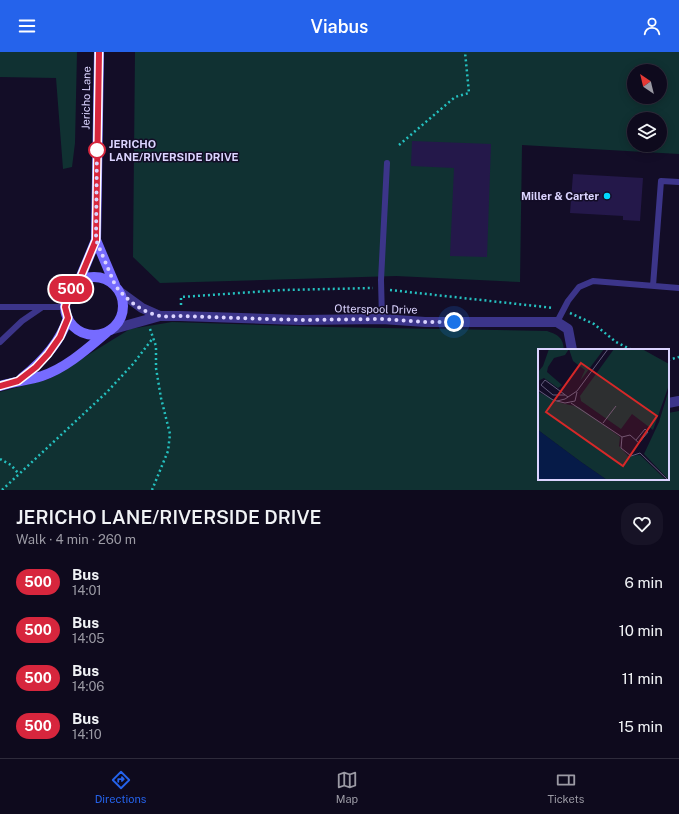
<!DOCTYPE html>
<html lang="en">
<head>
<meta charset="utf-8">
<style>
  :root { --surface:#0e0a1d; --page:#171326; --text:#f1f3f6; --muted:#9b9aa4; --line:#2e2b3b; --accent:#2563eb }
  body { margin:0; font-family:"Public Sans",sans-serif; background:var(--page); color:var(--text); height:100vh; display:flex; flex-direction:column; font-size:15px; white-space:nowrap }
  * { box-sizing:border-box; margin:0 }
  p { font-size:13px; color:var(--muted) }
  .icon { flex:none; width:22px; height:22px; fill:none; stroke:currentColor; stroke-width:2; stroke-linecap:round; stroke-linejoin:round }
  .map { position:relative; height:438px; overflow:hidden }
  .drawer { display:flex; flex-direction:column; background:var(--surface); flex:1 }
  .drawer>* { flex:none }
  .badge { padding:0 8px; border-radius:13px; font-size:14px; line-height:26px }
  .needle { width:26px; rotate:325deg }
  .buttons { position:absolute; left:627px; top:12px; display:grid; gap:8px }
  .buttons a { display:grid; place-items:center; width:40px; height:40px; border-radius:50%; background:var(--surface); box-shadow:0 2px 10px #0003,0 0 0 1px var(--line); font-size:20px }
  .you { position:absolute; width:20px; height:20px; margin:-10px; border:3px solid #fff; border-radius:50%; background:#1a73e8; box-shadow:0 0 0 6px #1a73e833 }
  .map>.badge { position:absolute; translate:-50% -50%; box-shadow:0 0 0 2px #fff }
  .round { display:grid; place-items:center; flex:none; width:42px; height:42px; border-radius:16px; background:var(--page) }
  .headline { display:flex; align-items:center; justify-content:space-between; height:68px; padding:0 16px }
  h1 { font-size:19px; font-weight:600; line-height:30px }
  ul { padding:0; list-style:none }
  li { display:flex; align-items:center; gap:12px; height:48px; padding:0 16px }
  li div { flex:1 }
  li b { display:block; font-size:15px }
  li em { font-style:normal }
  li .badge { min-width:44px; font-weight:700; text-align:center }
  header { display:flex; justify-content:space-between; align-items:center; height:52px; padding:0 16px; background:var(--accent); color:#fff; font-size:18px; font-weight:600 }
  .menu { display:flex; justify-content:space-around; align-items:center; height:56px; border-top:1px solid var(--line); background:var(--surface); font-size:11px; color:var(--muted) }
  .menu a { display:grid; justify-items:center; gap:2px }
  .menu .active { color:var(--accent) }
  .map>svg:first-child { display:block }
  .green { fill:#103132; fill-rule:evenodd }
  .building { fill:#24184a }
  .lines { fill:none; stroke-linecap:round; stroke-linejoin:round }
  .path { stroke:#25c1c0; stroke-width:2.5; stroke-dasharray:2 3; stroke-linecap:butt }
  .lane { stroke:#3c358a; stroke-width:6 }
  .street { stroke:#3c358a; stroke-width:10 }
  .secondary { stroke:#766bff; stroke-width:10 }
  .line-casing { stroke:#fff; stroke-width:9 }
  .line { stroke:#d7263d; stroke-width:6 }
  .walk { stroke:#dbd4ff; stroke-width:4; stroke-dasharray:0 7.2 }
  .stop-dot { fill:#fff; stroke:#d7263d; stroke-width:2 }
  .poi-dot { fill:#00d8ff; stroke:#130d27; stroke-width:1.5 }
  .labels { text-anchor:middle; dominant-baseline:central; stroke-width:3; stroke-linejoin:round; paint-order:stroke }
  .street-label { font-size:11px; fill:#dbd4ff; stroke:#130d27 }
  .stop-label { font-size:11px; font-weight:bold; fill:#dbd4ff; stroke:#130d27; text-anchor:start }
  .poi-label { font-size:11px; font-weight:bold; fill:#dbd4ff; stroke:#130d27; text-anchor:end }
  .inset-road { fill:none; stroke:#635d7d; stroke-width:1 }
  .view { fill:#d62828; fill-opacity:0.15; stroke:#d62828; stroke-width:2 }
  .inset-edge { fill:none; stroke:#dbd4ff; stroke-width:2 }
</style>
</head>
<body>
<header><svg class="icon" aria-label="menu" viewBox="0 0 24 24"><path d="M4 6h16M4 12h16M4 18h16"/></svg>Viabus<svg class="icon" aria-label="person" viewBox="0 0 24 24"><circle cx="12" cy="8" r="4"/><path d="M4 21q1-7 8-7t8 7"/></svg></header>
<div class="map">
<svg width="679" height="438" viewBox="0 0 679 438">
  <rect width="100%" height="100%" fill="#130d27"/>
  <!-- green -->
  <path class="green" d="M0 0H77L75 91 72 115 63 117 56 26 0 25Z
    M135 0H679V102L522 93 520 230 396 224 160 231 133 205ZM634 19H660V45H634ZM634 67H660V93H634Z
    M172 270 328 275 547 279C558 283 563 285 564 298H539V427H668V361L679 359V438H0V340L49 327 130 277Z"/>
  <!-- building -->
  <path class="building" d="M412 89 491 92 487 205 450 204 454 116 411 114Z
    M573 122 643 126 640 169 623 168V164L570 161Z"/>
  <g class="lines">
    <!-- path -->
    <path class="path" d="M399 93 455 45 469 41 465 0
      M390 238 554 256
      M181 253V245L283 238 373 236
      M570 261 594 272 616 290 632 298
      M150 277 156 294V316L161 346 170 382 168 399 152 438
      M668 308 679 305
      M0 407 11 413 19 422
      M2 438 107 340 133 312 153 286"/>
    <!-- lane -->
    <path class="lane" d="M653 234 661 129 679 130
      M0 255H65
      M382 267 381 228 387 111
      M557 270 568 249 579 235 593 229 679 236
      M0 290 22 269 41 256"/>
    <!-- street -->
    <path class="street" d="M120 240 142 256 160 264
      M110 278 160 264H180L300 268 382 267 425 270H557L568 277 572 298
      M668 351 679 349"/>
    <!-- secondary -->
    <path class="secondary" d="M96 188 115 233
      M65 254a29 29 0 1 1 58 0a29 29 0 1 1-58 0Z
      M79 229 96 188 99 0
      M22 326C42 310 60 291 68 266
      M0 334C14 330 29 328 42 324 66 316 87 297 106 281"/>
  </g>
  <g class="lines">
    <defs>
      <path id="line" d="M0 334 18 329 36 315 48 302 60 285 68 266 65 255 69 240 73 234 79 229 96 188 99 0"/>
    </defs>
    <!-- line casing -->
    <use href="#line" class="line-casing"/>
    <!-- line -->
    <use href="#line" class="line"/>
    <!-- walk -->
    <path class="walk" d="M97 98V94L96 188 115 233C125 247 144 262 161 264 167 265 174 264 180 264L300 268 382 267 425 270H454"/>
  </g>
  <!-- markers -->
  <circle class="stop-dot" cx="97" cy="98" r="8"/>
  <circle class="poi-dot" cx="607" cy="144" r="4"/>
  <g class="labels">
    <!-- street labels -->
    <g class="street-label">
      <text transform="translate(86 46) rotate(-89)">Jericho Lane</text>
      <text transform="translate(376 257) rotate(1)">Otterspool Drive</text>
    </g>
    <!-- stop labels -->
    <g class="stop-label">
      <text x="109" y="92">JERICHO<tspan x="109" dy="13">LANE/RIVERSIDE DRIVE</tspan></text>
    </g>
    <!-- poi labels -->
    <g class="poi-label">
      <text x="599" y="144">Miller &amp; Carter</text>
    </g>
  </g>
  <!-- overview -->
  <g transform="translate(538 297)">
    <rect width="131" height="131" fill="#130d27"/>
    <path d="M11 0H31L27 6 16 9 10 18 9 23 24 36 20 39 6 29 0 32V23L5 17ZM31 0H66L42 32 47 21 35 12ZM76 0H104L131 15V36L115 81 94 65 83 80 43 52 42 47ZM131 40V131L106 105 121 73ZM0 43 23 54 41 58 82 88 81 97 90 107 102 106 128 131H69L43 113 0 81Z" fill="#103132"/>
    <path d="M0 81 43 113 69 131H0Z" fill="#061b48"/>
    <path class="inset-road" d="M0 41 15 51 27 54 37 52 39 43M27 46H15L3 36 7 31 30 48M19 52 27 50 39 42 70 0M33 54 84 88M65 74 78 57M84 88 83 99 93 107 102 104 130 131M84 88 92 86 101 94 110 83 107 80 98 91"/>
    <path class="view" d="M43 14 119 67 85 117 8 63Z"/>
    <rect width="131" height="131" class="inset-edge"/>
  </g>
</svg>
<div class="buttons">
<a><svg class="needle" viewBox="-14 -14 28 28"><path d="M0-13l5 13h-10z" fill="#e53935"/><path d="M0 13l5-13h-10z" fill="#9b9aa4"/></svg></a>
<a><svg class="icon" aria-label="layers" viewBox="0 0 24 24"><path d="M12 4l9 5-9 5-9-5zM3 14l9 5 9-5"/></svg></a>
</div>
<div class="you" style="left:454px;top:270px"></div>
<b class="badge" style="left:71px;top:237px;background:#d7263d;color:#fff">500</b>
</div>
<section class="drawer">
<div class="headline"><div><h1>JERICHO LANE/RIVERSIDE DRIVE</h1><p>Walk · 4 min · 260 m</p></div><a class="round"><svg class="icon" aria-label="heart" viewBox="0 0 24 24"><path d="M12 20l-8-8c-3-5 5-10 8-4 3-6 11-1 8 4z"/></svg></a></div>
<ul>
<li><span class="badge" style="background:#d7263d;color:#fff">500</span><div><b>Bus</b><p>14:01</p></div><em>6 min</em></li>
<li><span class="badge" style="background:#d7263d;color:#fff">500</span><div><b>Bus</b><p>14:05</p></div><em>10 min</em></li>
<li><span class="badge" style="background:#d7263d;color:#fff">500</span><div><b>Bus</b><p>14:06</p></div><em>11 min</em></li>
<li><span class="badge" style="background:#d7263d;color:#fff">500</span><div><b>Bus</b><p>14:10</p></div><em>15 min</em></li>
</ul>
</section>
<nav class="menu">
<a class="active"><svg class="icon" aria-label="directions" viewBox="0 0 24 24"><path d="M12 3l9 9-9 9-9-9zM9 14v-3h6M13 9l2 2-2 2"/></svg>Directions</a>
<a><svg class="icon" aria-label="map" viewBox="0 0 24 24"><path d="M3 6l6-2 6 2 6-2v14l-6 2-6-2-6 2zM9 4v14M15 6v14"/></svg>Map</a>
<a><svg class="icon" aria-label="tickets" viewBox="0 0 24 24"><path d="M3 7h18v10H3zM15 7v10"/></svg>Tickets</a>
</nav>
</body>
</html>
